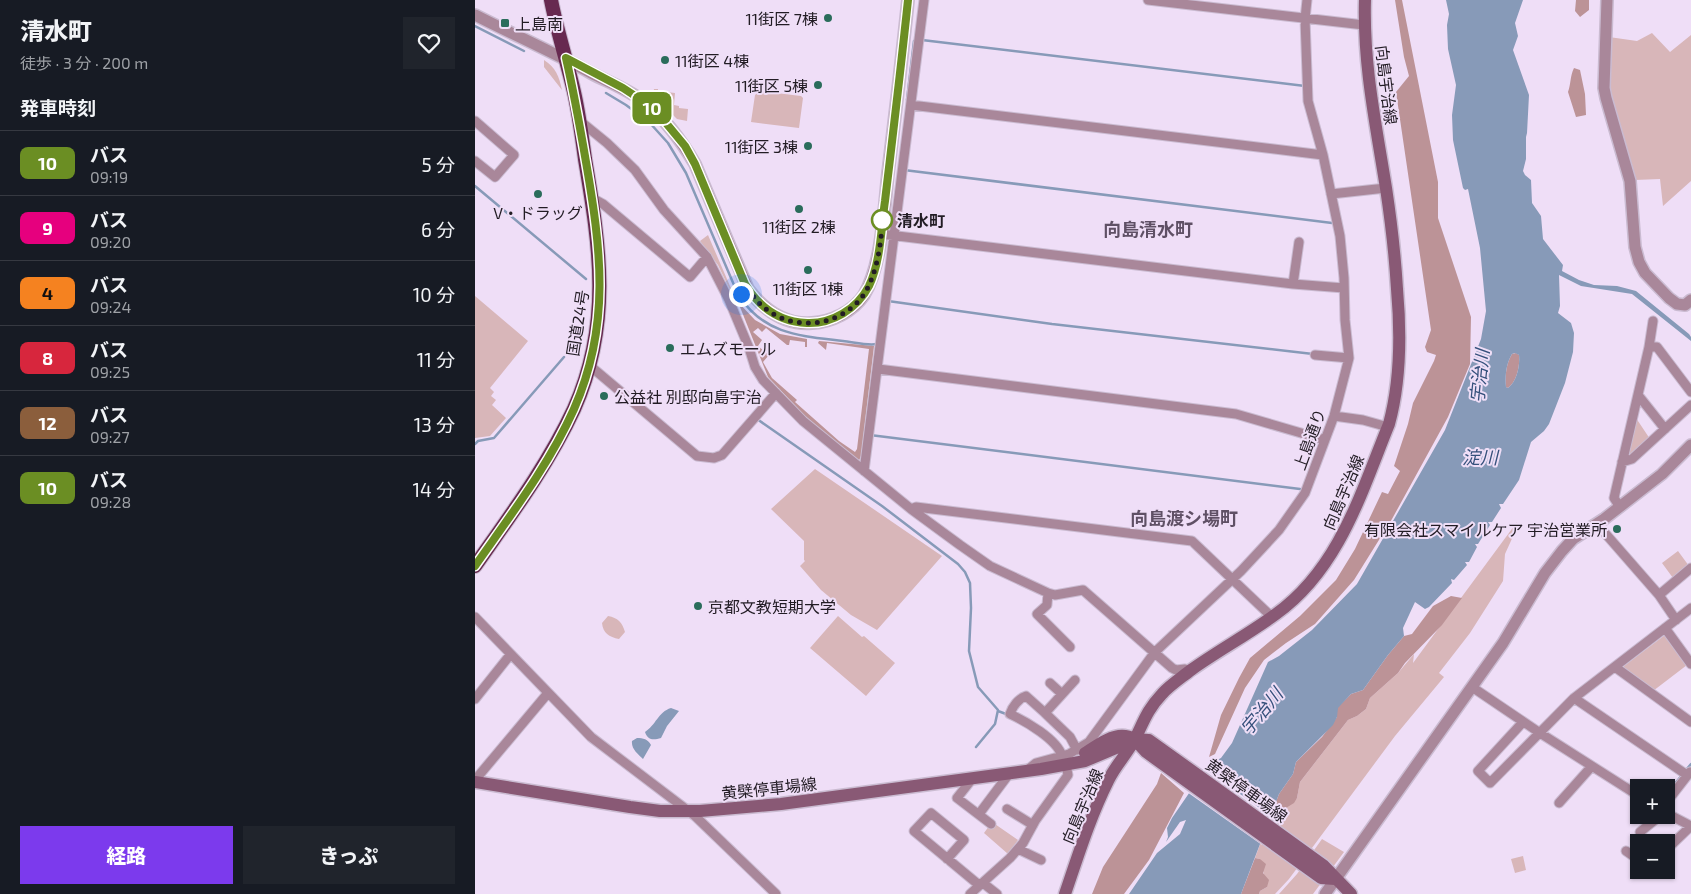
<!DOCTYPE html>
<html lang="ja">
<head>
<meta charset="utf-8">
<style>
  :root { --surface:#171b24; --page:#20242c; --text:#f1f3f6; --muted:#9ea1a6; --line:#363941; --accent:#7c3aed }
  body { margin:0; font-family:"Exo 2","Noto Sans JP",sans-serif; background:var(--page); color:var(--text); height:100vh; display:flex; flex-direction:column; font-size:19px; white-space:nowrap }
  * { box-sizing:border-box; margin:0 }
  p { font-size:16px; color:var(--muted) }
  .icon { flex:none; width:28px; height:28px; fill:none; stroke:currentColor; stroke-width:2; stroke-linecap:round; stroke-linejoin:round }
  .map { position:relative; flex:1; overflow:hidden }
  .side { display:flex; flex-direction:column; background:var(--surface); width:475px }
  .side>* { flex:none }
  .badge { padding:0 10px; border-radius:8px; font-size:18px; line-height:32px }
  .tools { position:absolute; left:1155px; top:779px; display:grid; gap:10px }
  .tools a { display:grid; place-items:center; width:45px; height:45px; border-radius:0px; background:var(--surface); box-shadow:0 1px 4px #0004; font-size:25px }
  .you { position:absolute; width:25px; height:25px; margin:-12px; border:4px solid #fff; border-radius:50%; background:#1a73e8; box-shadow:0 0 0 8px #1a73e833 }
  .map>.badge { position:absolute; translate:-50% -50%; box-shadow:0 0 0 2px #fff }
  h2 { padding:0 20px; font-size:19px; line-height:45px }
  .round { display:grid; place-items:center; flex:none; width:52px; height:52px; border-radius:0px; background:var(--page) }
  .summary { display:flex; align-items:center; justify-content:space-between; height:85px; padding:0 20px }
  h1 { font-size:24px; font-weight:800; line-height:38px }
  .primary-button { display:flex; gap:10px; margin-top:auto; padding:10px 20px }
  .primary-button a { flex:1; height:58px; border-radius:0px; background:var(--accent); color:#fff; font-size:20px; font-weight:800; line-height:58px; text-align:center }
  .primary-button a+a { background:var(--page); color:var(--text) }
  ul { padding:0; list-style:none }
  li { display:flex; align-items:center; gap:15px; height:65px; padding:0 20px; border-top:1px solid var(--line) }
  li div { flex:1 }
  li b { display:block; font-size:19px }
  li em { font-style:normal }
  li .badge { min-width:55px; font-weight:700; text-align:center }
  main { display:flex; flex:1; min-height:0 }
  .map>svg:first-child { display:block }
  .green { fill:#d8b6b9 }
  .forest { fill:#bc9397 }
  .water { fill:#879ab8; fill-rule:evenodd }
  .pier { fill:#efdef7 }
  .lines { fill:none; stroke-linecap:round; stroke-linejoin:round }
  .stream { stroke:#879ab8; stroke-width:2.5 }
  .minor-casing { stroke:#cabbd1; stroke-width:11 }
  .tertiary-casing { stroke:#cabbd1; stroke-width:14 }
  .secondary-casing { stroke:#cabbd1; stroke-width:15 }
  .trunk-casing { stroke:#cabbd1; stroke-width:16 }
  .minor { stroke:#a9879a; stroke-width:9 }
  .tertiary { stroke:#a9879a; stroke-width:11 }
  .secondary { stroke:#895975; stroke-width:12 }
  .trunk { stroke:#672950; stroke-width:14 }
  .line-casing { stroke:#fff; stroke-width:11 }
  .line { stroke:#6b8e23; stroke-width:8 }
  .walk { stroke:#221c24; stroke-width:5; stroke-dasharray:0 9 }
  .poi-dot { fill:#2a6c5b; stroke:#efdef7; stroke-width:2 }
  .stop-dot { fill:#fff; stroke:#6b8e23; stroke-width:2.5 }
  .labels { text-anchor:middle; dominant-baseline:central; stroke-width:4; stroke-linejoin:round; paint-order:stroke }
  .poi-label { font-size:16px; fill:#221c24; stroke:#efdef7; text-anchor:start }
  .street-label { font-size:16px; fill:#221c24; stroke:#efdef7 }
  .stop-label { font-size:16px; font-weight:bold; fill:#221c24; stroke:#efdef7; text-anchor:start }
  .neighbourhood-label { font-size:18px; font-weight:bold; fill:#5f5065; stroke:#efdef7 }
  .water-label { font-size:18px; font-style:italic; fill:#35507b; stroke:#efdef7 }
</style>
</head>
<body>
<main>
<section class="side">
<div class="summary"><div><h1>清水町</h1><p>徒歩 · 3 分 · 200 m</p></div><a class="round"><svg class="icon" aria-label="heart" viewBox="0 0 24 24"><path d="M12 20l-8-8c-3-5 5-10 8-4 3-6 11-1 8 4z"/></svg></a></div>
<h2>発車時刻</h2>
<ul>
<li><span class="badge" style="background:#6b8e23;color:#fff">10</span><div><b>バス</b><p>09:19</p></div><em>5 分</em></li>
<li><span class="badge" style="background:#e6007e;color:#fff">9</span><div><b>バス</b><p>09:20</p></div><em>6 分</em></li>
<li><span class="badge" style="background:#f58220;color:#111">4</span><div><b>バス</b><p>09:24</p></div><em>10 分</em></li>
<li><span class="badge" style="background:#d7263d;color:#fff">8</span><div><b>バス</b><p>09:25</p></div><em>11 分</em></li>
<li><span class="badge" style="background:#8b5e3c;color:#fff">12</span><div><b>バス</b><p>09:27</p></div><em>13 分</em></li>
<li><span class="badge" style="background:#6b8e23;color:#fff">10</span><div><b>バス</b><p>09:28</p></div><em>14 分</em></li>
</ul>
<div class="primary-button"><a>経路</a><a>きっぷ</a></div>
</section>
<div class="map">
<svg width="1216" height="894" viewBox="0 0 1216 894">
  <rect width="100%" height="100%" fill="#efdef7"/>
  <!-- green -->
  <path class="green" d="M1177 33 1195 52 1216 35V181L1188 206 1185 179 1160 180 1133 88 1134 37 1162 41Z
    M69 60C81 68 84 76 87 90L69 67Z
    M179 89H183V91L200 93 199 105 204 106V108L213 109 212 121 202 119 178 95Z
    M285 91 326 96 328 98 324 128 276 122 280 95Z
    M233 235 258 293 256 292 243 265 225 241Z
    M0 296 53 341 15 388 19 392 16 396 21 400 17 405 31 418 15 436 0 438Z
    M1161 418 1175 439 1156 456 1152 453Z
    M340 469 467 556 402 630 376 615 346 590 325 566 330 561 329 560V541L296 509Z
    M1042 522 1040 532 1030 554 1028 581 995 633 964 673 969 677 920 736 814 879 800 894H784L785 891 792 887 785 859 780 858 799 807 806 811 822 798 825 782 873 720 882 716 891 709 895 698 923 673 939 654 938 663Z
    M1203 551 1214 566 1198 578 1187 563Z
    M133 616C143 618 147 622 150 632L144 639C134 637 128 633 127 623Z
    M363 616 387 637 389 636 420 663 391 696 335 648Z
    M1190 635 1212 665 1178 691 1149 670V666Z
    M517 822 543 840 533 854 509 833Z
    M847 839 869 852 838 894H804L822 874Z
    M1048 856 1051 870 1040 873 1036 859Z"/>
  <!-- forest -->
  <path class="forest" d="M920 0H927L963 182V218L996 317 995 364 973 417 917 519 879 580 840 624 811 643 789 660 770 688 740 754 734 757 746 715 764 678 775 658 825 616 861 580 880 549 907 492 913 494 925 471 919 466 933 424 938 403 959 361 961 355 952 352 950 347 956 330 921 92 934 76 929 57Z
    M1101 0H1114V10L1105 17 1100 11Z
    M1099 68 1105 70 1110 94 1111 115 1101 117 1093 92C1096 84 1095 76 1099 68Z
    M263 302 280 320 305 334 332 339V347H330V342L315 340 314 345H312L291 328 287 332 283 328 278 332 287 340 283 346 294 355 288 362 297 378 322 400 320 402 364 441 380 452 382 449 394 349 352 343 351 350 343 343 344 341 399 346 386 456 383 463 330 416 293 377Z
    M1041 353 1044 355C1045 366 1042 381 1033 388L1031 387C1030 376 1031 364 1037 354Z
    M976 596 987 598 967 625 930 663 923 673 895 698 891 709 882 716 873 720 825 782 822 798 819 803 806 811 799 807 804 794 818 774 821 762 847 737 862 717V708L876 694 888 690 913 655 929 636 937 634 958 606Z
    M686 773 709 793 674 860 649 894H617L628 867 682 784Z
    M780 858 785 859 791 864 788 873 794 880 792 887 785 891 784 894H766Z"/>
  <!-- water -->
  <path class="water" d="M971 0H1048L1040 23 1043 36 1038 50 1054 95 1052 133 1051 137V159L1048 171 1050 175 1056 180 1057 203 1066 216 1068 239 1088 265 1087 271 1104 280 1119 285 1142 286 1161 291 1214 334 1216 337V341L1157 294 1106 286 1084 275 1085 306 1083 313 1096 323 1099 333 1098 352 1090 383 1074 424 1069 431 1056 442 1044 480 1028 504H1024L1026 508 1017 522H1013L1015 525 1003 544H1000L1002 547 994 562H990L992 565 979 580 976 579 977 583 954 607 950 609 940 602 928 628 929 636 913 655 888 690 876 694 863 708 862 717 858 725 821 762 818 774 804 794 766 894H654L682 853 705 834 711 820 705 822 691 842 693 837 692 828 697 818 734 764 746 758 757 743 793 662 804 656 837 630 882 584 970 430 1006 339 1011 311 1005 248 993 189 990 190 988 188 978 140 977 115 981 85 973 49 972 25 974 14ZM1040 353 1044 355C1045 366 1042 381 1033 388L1031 387C1030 376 1031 364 1037 354Z
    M196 708 204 711 192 726 186 738C179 740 173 741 170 732 181 725 183 712 196 708Z
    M162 738C168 738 173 739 176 745L168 759C163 754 156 749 157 741Z"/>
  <!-- pier -->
  <path class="pier" d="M729 768 797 817 787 845 712 792Z"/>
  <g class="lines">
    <!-- stream -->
    <path class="stream" d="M0 26 49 51
      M447 40 830 86
      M131 93 151 105 174 122 193 143 211 173 262 292
      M432 100 439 41
      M429 170 857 223
      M0 186 111 279
      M265 297C290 335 327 336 368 341 378 342 393 346 402 344
      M413 301 577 324 838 354
      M282 419 407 506 483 564 490 572 495 583 496 608 494 651 503 687 523 710 520 724 501 747
      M395 435 825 489
      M0 444 3 441 19 438 89 357
      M523 711 531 714
      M1211 770 1216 764
      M1191 795 1207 775"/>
    <defs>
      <path id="minor" d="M673 0 889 25
        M436 105 848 155
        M0 121 39 155 20 177 0 161
        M105 121 132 143 160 170 189 210 232 257 254 300 274 348 280 367 288 380 328 421 436 509 485 545 515 566 573 593 580 595 608 590 697 668 701 670 710 669 713 673
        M856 194 911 188
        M117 198 128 204 215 277 232 257
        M406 234 818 284 869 288
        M818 284 824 242
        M254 300 273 289
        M1174 347 1178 321
        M840 355 874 358
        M114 365 222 456 239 458 247 455 301 393
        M403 369 761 414 850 440
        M1163 395 1190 429
        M859 416 888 420 913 427
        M1147 462 1157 459 1216 405
        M389 471 449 0
        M1145 507 1139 498 1174 347H1182L1216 392
        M436 509 441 507 717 541 797 617
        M1122 524 1184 595 1201 620
        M573 593 572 605 562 614 595 647
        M1184 595 1216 568
        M0 617 116 737 220 816 301 894
        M1190 628 1216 664
        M1140 667 1216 722
        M600 680 570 713 595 737 602 750
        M575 683 587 694
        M997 687 1065 733 1164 796
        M1099 698 1212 775
        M0 699 35 655
        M570 713 551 696C544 698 537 707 535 714 550 721 582 739 587 756
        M1048 722 1003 771 1015 783 1099 698 1216 608
        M551 771 561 763 594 754 614 742 680 652 766 571 804 530 830 493 859 416 874 358 870 320 869 278 865 236 848 155 833 101 830 19 832 0
        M497 779 482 798 516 824
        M0 780 73 693
        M1084 803 1117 766
        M1191 803 1215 772
        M532 809 558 825
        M1191 813 1216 826
        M504 814 534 774
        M1165 832 1186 815
        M543 849 566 860
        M1191 850 1216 826
        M1151 851 1164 860
        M472 859 489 840 456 813 439 831 504 885
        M508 883 522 894
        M495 894 535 858 548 843 560 821 593 775 591 765"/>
      <path id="tertiary" d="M1132 0 1129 88 1131 98 1155 181 1160 247 1164 262 1170 273 1194 298 1202 304 1210 305 1216 300
        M0 15C39 35 78 52 116 73 135 83 155 90 172 104 192 121 207 142 220 164L273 289C289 310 310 325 337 323 356 322 378 312 389 295 407 265 409 209 413 173 420 116 427 58 433 0
        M850 894 1028 643 1070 573 1087 551 1098 539 1129 519 1187 474 1216 445"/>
      <path id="secondary" d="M660 740 671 752 846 878 860 879
        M610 753C621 746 637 734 650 736 660 738 663 740 674 740L848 865 876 894
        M0 782 155 807 185 811H225L306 804 566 769 610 761 660 740
        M590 894C603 856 615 817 633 781 640 766 652 754 660 739 669 721 672 710 687 694 695 685 706 678 716 670 744 650 774 634 801 614 864 569 886 493 914 424 926 380 926 334 922 289 920 255 916 221 911 188 901 125 888 64 890 0"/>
      <path id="trunk" d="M0 566C35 516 73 465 99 409 137 323 125 248 110 159 107 137 104 114 99 92 92 61 82 31 76 0"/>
    </defs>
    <!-- minor casing -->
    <use href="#minor" class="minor-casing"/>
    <!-- tertiary casing -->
    <use href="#tertiary" class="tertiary-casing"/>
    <!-- secondary casing -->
    <use href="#secondary" class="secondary-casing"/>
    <!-- trunk casing -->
    <use href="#trunk" class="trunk-casing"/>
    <!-- minor -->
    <use href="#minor" class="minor"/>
    <!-- tertiary -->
    <use href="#tertiary" class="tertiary"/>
    <!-- secondary -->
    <use href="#secondary" class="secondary"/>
    <!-- trunk -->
    <use href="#trunk" class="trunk"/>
  </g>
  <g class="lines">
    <defs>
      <path id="line" d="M0 566C35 516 74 465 99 409 136 325 126 249 111 162 105 127 99 93 91 58L148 88 174 105 191 123 210 146 220 164 270 284C284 307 304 322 332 323 357 324 382 309 394 286 406 261 406 228 410 201 418 134 426 67 433 0"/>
    </defs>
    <!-- line casing -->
    <use href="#line" class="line-casing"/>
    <!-- line -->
    <use href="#line" class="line"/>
    <!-- walk -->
    <path class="walk" d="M266 294 273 289C279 297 284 304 291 309 320 332 365 326 387 297 401 279 407 242 407 220"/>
  </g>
  <!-- markers -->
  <g class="poi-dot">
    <circle cx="353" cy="18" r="5"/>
    <rect x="25" y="18" width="10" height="10" rx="2.5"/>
    <circle cx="190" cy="60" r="5"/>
    <circle cx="343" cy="85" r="5"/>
    <circle cx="333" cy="146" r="5"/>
    <circle cx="63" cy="194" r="5"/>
    <circle cx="324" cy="209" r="5"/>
    <circle cx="333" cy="270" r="5"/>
    <circle cx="195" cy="348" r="5"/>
    <circle cx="129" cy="396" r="5"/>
    <circle cx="1142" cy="529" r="5"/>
    <circle cx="223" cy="606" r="5"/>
  </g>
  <circle class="stop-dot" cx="407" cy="220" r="10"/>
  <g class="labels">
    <!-- poi labels -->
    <g class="poi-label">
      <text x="343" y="18" text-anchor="end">11街区 7棟</text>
      <text x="40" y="23">上島南</text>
      <text x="200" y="60">11街区 4棟</text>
      <text x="333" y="85" text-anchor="end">11街区 5棟</text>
      <text x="323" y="146" text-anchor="end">11街区 3棟</text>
      <text x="63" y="212" text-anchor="middle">V・ドラッグ</text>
      <text x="324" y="226" text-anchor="middle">11街区 2棟</text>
      <text x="333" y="288" text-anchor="middle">11街区 1棟</text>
      <text x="205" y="348">エムズモール</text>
      <text x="139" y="396">公益社 別邸向島宇治</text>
      <text x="1132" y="529" text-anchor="end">有限会社スマイルケア 宇治営業所</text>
      <text x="233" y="606">京都文教短期大学</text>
    </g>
    <!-- street labels -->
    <g class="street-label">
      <text transform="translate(912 85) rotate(83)">向島宇治線</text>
      <text transform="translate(102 323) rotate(-81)">国道24号</text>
      <text transform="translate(834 439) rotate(-70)">上島通り</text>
      <text transform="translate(868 492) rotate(-67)">向島宇治線</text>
      <text transform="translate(294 788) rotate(-6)">黄檗停車場線</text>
      <text transform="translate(772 790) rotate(36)">黄檗停車場線</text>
      <text transform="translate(607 806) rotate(-67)">向島宇治線</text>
    </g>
    <!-- stop labels -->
    <g class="stop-label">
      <text x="422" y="220">清水町</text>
    </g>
    <!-- neighbourhood labels -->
    <g class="neighbourhood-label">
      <text x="673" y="229">向島清水町</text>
      <text x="709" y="518">向島渡シ場町</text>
    </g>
    <!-- water labels -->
    <g class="water-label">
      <text transform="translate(1004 376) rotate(-84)">宇治川</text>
      <text x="1005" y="457">淀川</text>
      <text transform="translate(786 711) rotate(-50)">宇治川</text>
    </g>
  </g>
</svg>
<div class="tools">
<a>+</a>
<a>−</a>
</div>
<div class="you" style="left:266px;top:294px"></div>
<b class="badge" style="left:177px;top:108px;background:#6b8e23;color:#fff">10</b>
</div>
</main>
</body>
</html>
